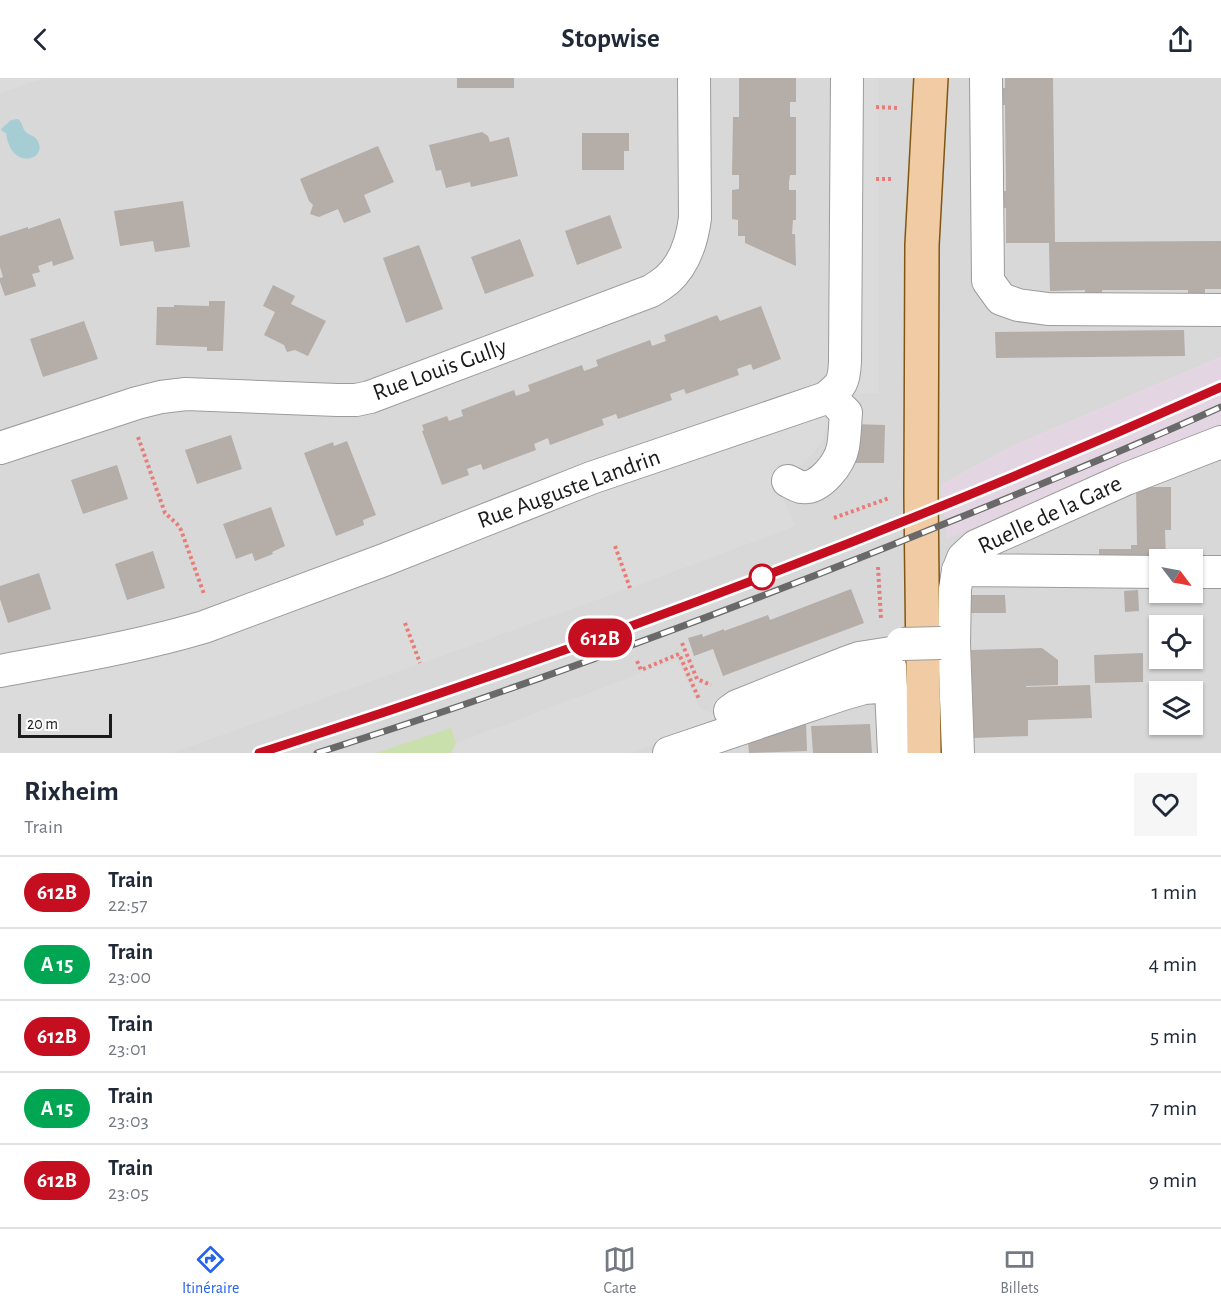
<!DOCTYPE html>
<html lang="fr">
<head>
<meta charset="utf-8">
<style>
  :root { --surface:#fff; --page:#f6f6f7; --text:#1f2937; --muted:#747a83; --line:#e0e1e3; --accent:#2563eb }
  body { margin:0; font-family:"Alegreya Sans",sans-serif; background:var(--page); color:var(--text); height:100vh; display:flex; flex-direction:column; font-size:22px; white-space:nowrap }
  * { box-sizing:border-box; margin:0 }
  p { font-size:20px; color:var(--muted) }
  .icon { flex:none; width:33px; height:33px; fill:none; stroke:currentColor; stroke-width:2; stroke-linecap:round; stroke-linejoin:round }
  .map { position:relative; height:675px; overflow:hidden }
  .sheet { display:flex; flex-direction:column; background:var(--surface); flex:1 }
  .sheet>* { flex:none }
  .badge { padding:0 12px; border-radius:20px; font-size:21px; line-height:39px }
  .needle { width:39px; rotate:122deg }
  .tools { position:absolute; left:1149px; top:471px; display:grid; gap:12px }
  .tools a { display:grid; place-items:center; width:54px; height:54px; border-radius:0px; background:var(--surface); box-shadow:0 2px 4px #0004; font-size:30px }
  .scale { position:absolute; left:18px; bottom:15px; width:94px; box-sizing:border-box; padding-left:6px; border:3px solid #1b1b1b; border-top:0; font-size:16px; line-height:21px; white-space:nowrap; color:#1b1b1b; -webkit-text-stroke:4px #fff; paint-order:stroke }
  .map>.badge { position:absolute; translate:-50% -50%; box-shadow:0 0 0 3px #fff }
  .round { display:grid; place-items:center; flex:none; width:63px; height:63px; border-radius:0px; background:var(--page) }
  .summary { display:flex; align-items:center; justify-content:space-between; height:102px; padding:0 24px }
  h1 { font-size:28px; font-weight:700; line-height:45px }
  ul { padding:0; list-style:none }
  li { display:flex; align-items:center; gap:18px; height:72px; padding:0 24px; border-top:2px solid var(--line) }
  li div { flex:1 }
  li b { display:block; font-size:22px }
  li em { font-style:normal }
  li .badge { min-width:66px; font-weight:700; text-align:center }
  header { display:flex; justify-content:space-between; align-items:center; height:78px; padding:0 24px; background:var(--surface); font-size:27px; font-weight:700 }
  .menu { display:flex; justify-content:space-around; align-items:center; height:84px; border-top:2px solid var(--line); background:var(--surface); font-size:16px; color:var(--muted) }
  .menu a { display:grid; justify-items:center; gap:3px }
  .menu .selected { color:var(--accent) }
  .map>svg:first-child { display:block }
  .residential { fill:#d9d8d8; fill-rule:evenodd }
  .industrial { fill:#e4d5e2 }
  .grass { fill:#c9e0ad }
  .parking { fill:#dbdbdb }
  .water { fill:#a7cdd4 }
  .building { fill:#b4ada8 }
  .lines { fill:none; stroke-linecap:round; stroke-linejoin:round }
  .minor-casing { stroke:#9c9c9c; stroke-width:34 }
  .major-casing { stroke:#815611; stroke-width:36 }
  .path { stroke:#e87c77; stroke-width:4; stroke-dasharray:3 3; stroke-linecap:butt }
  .minor { stroke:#fff; stroke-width:32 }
  .major { stroke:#f0cba3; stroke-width:33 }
  .rail-casing { stroke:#696969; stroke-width:7 }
  .rail { stroke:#fff; stroke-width:4.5; stroke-dasharray:14; stroke-linecap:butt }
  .minor-bridge-casing { stroke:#9c9c9c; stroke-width:34; stroke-linecap:butt }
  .minor-bridge { stroke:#fff; stroke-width:32 }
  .line-casing { stroke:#fff; stroke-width:14 }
  .line { stroke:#c50e1f; stroke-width:9 }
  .stop-dot { fill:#fff; stroke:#c50e1f; stroke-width:3 }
  .labels { text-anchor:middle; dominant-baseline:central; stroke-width:4.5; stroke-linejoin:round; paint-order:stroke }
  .street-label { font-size:24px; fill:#1b1b1b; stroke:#fff }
</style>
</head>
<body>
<header><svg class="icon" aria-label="back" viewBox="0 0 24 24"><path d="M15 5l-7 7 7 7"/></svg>Stopwise<svg class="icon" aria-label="share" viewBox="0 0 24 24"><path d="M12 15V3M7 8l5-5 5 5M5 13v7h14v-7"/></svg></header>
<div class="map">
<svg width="1221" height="675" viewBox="0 0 1221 675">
  <rect width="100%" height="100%" fill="#ece8e2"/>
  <!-- residential -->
  <path class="residential" d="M0 0H1221V279L1011 369 941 407 1221 354V675H0ZM1160 482H1192V514H1160ZM1160 548H1192V580H1160ZM1160 614H1192V646H1160Z"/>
  <!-- industrial -->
  <path class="industrial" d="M1221 279V354L947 460 941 407 1011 369Z"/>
  <!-- grass -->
  <path class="grass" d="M451 650 456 665 451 675H376Z"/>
  <!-- parking -->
  <path class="parking" d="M0 0H46L26 6 0 16Z
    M855 0H878V315L854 316Z
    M824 333 828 341 823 361 814 374 802 387 774 399 795 448 630 510 172 675H0V609L195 563Z
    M676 582 700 630 713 636 715 641 712 646 630 675H451L456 665Z"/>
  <!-- water -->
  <path class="water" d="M18 41C23 45 22 49 25 53 28 57 34 57 37 62 50 81 11 95 6 55L2 53 1 51 11 42Z"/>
  <!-- building -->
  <path class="building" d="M457 0H514V10H457Z
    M739 0H796V24H790V39H796V97H790L789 104V112H796V142H793L792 156H795L796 188 745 165V158H738V142L732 141V112L739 111V97H732L733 39H739Z
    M1005 0H1053L1055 164 1221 163V211H1205V218H1188V212H1102V219H1085V212L1050 213 1049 165H1006V130H999L1000 113H1006L1005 27H999V10H1005Z
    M482 54 488 58 490 64 509 59 518 98 471 109 470 104 446 110 441 92 436 93 429 67Z
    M582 55H629V73H624V92H582Z
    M378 68 394 104 364 117 371 134 344 145 338 131 319 139 310 136 313 127 309 123 300 101Z
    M183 123 190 169 155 174 153 163 120 168 114 133Z
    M610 137 622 170 577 187 565 153Z
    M60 140 74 181 53 188 52 183 38 188 40 194 32 196 36 208 5 218 0 204V200L3 199 0 189V158L28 149V151Z
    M520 161 534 198 485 216 471 179Z
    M419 167 443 231 406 245 383 180Z
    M273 207 295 218 291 226 326 243 308 278 295 272 287 274 284 267 264 257 275 234 263 228Z
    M209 223H225L223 273H207V269L156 267 157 229H174V227L209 228Z
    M761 228 781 281 753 292 751 286 737 291 739 297 686 316 684 311 670 316 672 322 618 341 616 336 602 341 604 347 550 367 548 360 534 366 536 372 483 392 481 386 467 391 469 397 442 407 422 353 424 352 422 347 447 338 449 343 463 338 461 332 514 312 516 318 530 313 528 307 582 287 584 293 598 288 596 282 650 262 652 268 666 263 664 257 691 247 717 237 720 243Z
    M84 243 98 281 43 299 30 261Z
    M1184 252 1185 278 996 280 995 254Z
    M852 346 885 347 884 385H851Z
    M231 357 242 391 197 406 185 372Z
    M347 363 376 437 363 442 364 447 336 458 304 375 333 364 334 368Z
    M117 387 128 421 83 436 71 402Z
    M1136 409H1171V452H1165L1166 482 1099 485V471H1131V467H1137Z
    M271 429 285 468 272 474 273 476 255 483 252 475 236 481 223 446Z
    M153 473 165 510 127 522 115 486Z
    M39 495 51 531 8 545 0 521V508Z
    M851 511 864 545 723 598 713 571 694 578 688 560 702 556 703 559 724 551V553L768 537 770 542Z
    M1138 512 1139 533 1125 534 1124 513Z
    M970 517H1005L1006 535H970Z
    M1042 570 1058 582V607L1026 608V609L1090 607 1092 640 1028 642V658L974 660 971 572Z
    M1143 575V604L1095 605 1094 577Z
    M806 645 807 673 749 675 748 664Z
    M870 646 872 675H813L811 648Z"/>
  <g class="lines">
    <defs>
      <path id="minor" d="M986 0 988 203 1001 221 1018 227 1048 231 1221 232
        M0 370 137 325 161 319 186 316 337 322H356L370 319 651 213C656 210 662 206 667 202 685 186 692 163 695 140L694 0
        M788 403C792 405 797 408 801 409 820 412 840 385 843 369 845 358 845 346 846 335L839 328
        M958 492 1160 494
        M1192 494H1221
        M890 588 894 675
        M0 593C68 580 137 569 204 549L384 482 591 400 826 320C842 307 844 304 845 284L847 0
        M730 633 737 628 845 585 859 580 891 575
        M669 675 843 616 864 610 891 608
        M958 675 954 565 955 511 958 493 963 480 976 468 1126 401 1221 364"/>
      <path id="major" d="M924 675 921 417 922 167 931 0"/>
    </defs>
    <!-- minor casing -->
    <use href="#minor" class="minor-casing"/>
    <!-- major casing -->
    <use href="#major" class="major-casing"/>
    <!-- path -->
    <path class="path" d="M876 29 897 30
      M876 101H893
      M138 359 165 435 177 446 181 452 204 516
      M834 440 889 420
      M615 468 630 510
      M878 489 881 541
      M405 545 420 585
      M682 565 697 601 711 607
      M637 583 641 592 679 576 699 621"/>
    <!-- minor -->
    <use href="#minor" class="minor"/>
    <!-- major -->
    <use href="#major" class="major"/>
    <defs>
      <path id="rail" d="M259 675C586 571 908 450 1221 309
        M317 675C501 617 682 550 862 479 982 431 1103 382 1221 329"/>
    </defs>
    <!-- rail casing -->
    <use href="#rail" class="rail-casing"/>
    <!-- rail -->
    <use href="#rail" class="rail"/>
    <defs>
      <path id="minor-bridge" d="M902 566 941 565"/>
    </defs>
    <!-- minor-bridge casing -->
    <use href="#minor-bridge" class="minor-bridge-casing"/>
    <!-- minor-bridge -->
    <use href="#minor-bridge" class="minor-bridge"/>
  </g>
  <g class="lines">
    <defs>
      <path id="line" d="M259 675C586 571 907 449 1221 309"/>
    </defs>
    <!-- line casing -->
    <use href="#line" class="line-casing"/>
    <!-- line -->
    <use href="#line" class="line"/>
  </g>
  <!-- markers -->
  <circle class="stop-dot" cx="762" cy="499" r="12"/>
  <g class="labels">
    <!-- street labels -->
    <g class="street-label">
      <text transform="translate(440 292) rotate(-20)">Rue Louis Gully</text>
      <text transform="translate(569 411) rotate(-20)">Rue Auguste Landrin</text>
      <text transform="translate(1050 437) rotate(-25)">Ruelle de la Gare</text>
    </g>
  </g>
</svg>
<div class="tools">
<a><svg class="needle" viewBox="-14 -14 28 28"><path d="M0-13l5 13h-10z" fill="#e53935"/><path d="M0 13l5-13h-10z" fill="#747a83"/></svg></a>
<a><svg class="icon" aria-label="locate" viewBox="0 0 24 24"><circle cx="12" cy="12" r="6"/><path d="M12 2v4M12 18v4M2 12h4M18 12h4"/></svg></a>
<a><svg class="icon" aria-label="layers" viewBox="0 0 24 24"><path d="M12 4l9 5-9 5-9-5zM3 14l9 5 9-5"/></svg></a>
</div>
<div class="scale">20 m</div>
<b class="badge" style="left:600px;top:560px;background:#c50e1f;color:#fff">612B</b>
</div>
<section class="sheet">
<div class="summary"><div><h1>Rixheim</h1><p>Train</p></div><a class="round"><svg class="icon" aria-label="heart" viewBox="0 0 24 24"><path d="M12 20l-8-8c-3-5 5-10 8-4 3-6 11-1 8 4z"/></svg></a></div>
<ul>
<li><span class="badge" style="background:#c50e1f;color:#fff">612B</span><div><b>Train</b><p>22:57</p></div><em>1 min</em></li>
<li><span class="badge" style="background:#00a651;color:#fff">A 15</span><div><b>Train</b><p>23:00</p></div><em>4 min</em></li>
<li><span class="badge" style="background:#c50e1f;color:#fff">612B</span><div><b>Train</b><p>23:01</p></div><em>5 min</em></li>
<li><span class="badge" style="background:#00a651;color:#fff">A 15</span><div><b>Train</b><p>23:03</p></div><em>7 min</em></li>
<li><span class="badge" style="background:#c50e1f;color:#fff">612B</span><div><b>Train</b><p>23:05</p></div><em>9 min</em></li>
</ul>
</section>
<nav class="menu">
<a class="selected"><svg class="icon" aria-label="directions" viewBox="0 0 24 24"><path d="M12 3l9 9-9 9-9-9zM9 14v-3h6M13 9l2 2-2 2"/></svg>Itinéraire</a>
<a><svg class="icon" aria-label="map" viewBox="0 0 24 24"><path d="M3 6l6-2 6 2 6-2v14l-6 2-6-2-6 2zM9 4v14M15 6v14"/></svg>Carte</a>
<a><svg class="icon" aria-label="tickets" viewBox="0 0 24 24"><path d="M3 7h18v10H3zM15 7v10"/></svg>Billets</a>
</nav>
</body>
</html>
